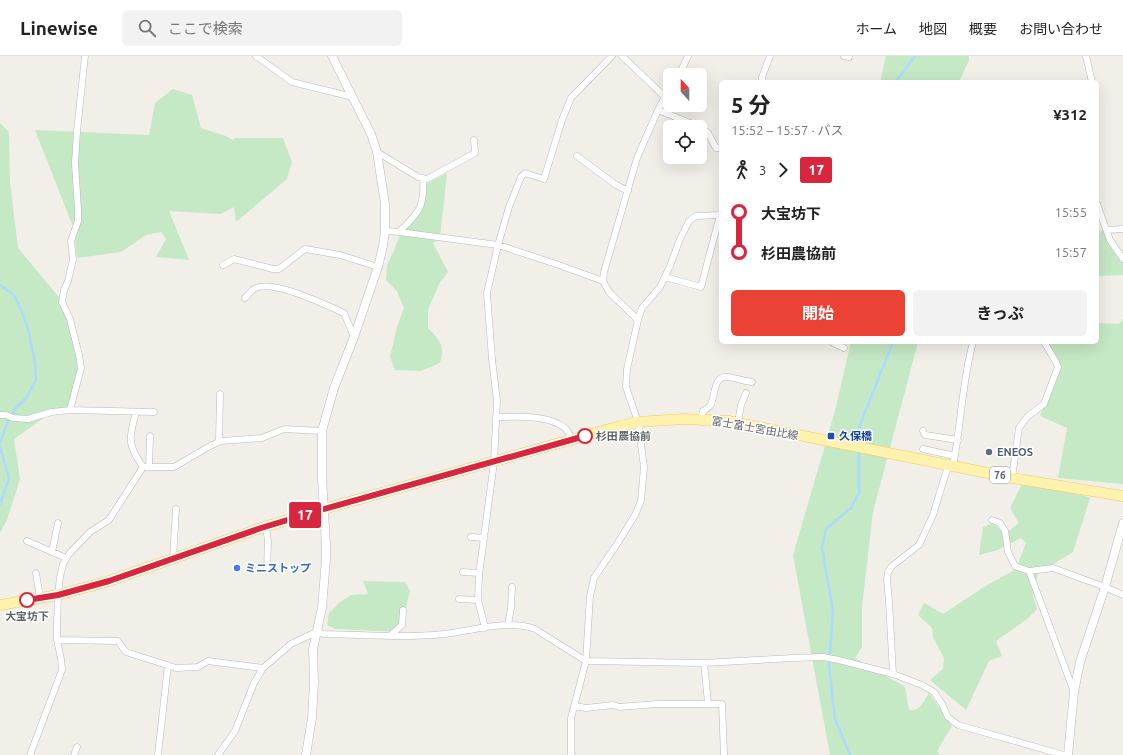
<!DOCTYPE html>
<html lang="ja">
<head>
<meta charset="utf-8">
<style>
  :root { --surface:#fff; --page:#f2f2f2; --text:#222; --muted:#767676; --line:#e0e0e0; --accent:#ea4335 }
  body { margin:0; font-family:Ubuntu,"Noto Sans JP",sans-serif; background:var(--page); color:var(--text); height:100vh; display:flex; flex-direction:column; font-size:15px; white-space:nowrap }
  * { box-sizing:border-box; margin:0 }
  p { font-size:13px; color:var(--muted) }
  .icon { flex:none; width:22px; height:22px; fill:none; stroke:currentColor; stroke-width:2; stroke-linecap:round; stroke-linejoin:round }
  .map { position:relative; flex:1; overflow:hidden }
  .details { position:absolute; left:719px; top:24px; width:380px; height:264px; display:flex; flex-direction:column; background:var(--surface); border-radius:6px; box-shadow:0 4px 16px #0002 }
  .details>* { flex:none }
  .badge { padding:0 8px; border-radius:3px; font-size:14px; line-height:26px }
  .needle { width:26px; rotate:339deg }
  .tools { position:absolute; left:663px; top:12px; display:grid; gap:8px }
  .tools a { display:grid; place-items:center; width:44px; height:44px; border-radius:6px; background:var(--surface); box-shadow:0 4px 16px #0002; font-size:20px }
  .map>.badge { position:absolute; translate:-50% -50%; box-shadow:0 0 0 2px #fff }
  .legs { display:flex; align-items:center; gap:6px; height:44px; padding:0 12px; font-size:13px }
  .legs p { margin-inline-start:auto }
  .overview { display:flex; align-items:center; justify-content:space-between; height:68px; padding:0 12px }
  h1 { font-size:22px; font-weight:700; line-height:30px }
  .button { display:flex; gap:8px; margin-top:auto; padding:8px 12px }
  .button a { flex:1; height:46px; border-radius:6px; background:var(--accent); color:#fff; font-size:16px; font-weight:700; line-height:46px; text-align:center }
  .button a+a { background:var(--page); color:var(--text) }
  ul { padding:0 12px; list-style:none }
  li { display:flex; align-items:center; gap:14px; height:40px; font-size:15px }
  li i { display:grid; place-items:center; width:6px; height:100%; margin:0 5px; background:currentColor }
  li i::after { content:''; width:10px; height:10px; margin:-5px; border:3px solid; border-radius:50%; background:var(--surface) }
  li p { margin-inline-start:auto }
  li:first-child i { background:linear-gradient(#0000 50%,currentColor 0) }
  li:last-child i { background:linear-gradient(currentColor 50%,#0000 0) }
  header { display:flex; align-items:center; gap:24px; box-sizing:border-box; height:56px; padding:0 20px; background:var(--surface); border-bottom:1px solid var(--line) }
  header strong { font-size:19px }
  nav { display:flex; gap:22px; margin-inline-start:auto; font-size:14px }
  .search { width:280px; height:36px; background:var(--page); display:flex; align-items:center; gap:10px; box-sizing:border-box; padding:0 14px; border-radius:6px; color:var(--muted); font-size:15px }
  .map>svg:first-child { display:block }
  .green { fill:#c5e8c5 }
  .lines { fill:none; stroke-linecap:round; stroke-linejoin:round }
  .stream { stroke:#aadaff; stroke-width:2.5 }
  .minor-casing { stroke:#b5b8bc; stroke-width:7 }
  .tertiary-casing { stroke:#b5b8bc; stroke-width:9 }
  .primary-casing { stroke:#f2c960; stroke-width:11 }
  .minor { stroke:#fff; stroke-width:6 }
  .tertiary { stroke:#fff; stroke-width:8 }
  .primary { stroke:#fff2af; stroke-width:10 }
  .line-1-casing { stroke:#fff; stroke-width:9 }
  .line-1 { stroke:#d7263d; stroke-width:6 }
  .stop-1-dot { fill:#fff; stroke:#d7263d; stroke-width:2 }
  .transit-dot { fill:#1a4fb4; stroke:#fff; stroke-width:1.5 }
  .service-dot { fill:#5c6f8a; stroke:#fff; stroke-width:1.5 }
  .shop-dot { fill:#3f7fe0; stroke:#fff; stroke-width:1.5 }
  .labels { text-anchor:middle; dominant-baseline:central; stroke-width:3; stroke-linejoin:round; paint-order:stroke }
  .shield { fill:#fff; stroke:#8f9295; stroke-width:1 }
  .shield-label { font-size:10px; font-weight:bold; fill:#5f6368 }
  .street-label { font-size:11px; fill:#5f6368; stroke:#fff }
  .stop-label { font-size:11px; font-weight:bold; fill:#5f6368; stroke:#fff; text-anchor:start }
  .transit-label { font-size:11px; font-weight:bold; fill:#164399; stroke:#fff; text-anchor:start }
  .service-label { font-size:11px; font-weight:bold; fill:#4e5e75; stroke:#fff; text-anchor:start }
  .shop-label { font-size:11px; font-weight:bold; fill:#366cbe; stroke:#fff; text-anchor:start }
</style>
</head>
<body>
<header>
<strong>Linewise</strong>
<div class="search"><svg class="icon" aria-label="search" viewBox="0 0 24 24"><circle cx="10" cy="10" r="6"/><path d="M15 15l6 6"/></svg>ここで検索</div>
<nav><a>ホーム</a><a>地図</a><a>概要</a><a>お問い合わせ</a></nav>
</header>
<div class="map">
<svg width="1123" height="699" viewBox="0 0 1123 699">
  <rect width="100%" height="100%" fill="#f1efe8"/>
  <!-- green -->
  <path class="green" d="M886 0H969V4L959 26H880Z
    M173 33 192 39 201 72 226 80 233 84 235 82H283L292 106 287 123 236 166 234 151 221 158 169 155 189 204 156 201 166 183 161 176 146 179 121 196 77 202 74 173 35 74 149 79 155 47Z
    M0 67 9 76 10 127 18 192 63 246 80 307 70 351 55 354 14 383 20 423 7 464 0 477Z
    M447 117 440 181 433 187 448 216 439 228 428 254V272C440 285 445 288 440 307L421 315 395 314 390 301 397 271 404 252 397 235 386 224 387 209 393 197 399 181 414 161 424 131 428 127Z
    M1106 173 1123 203V219L1097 220V176Z
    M1123 263V428L1058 422 1067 372 1040 360 1055 312 1047 286H1097V267L1119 268Z
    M851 286H918L873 456 862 550V591L855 602 905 631 909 654C920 656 924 645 929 637L952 670 937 695 940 699H830L793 499 835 355Z
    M1022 428 1070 434 1090 442 1073 496 1038 517 1033 540 1037 553 1027 563 996 585 1002 600 989 605 966 654 930 624 943 613 944 602 933 581 932 572 918 559 924 547 943 558 984 531 1016 513 1026 487 1021 482 998 494 979 499 983 471 993 467 1005 478 1019 467 1010 452Z
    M363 525 405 526 410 535 400 576 336 573 327 569 329 557 339 547 351 539 368 538Z"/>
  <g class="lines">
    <!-- stream -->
    <path class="stream" d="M898 26 897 24 915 0
      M0 229 14 239 24 261 28 273 35 307 36 324 27 341 16 352 8 365 0 387
      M859 389 858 374 893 286
      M0 391 9 422 0 448
      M850 699 835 663 829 610 833 555 822 492 826 473 851 452 859 437V394"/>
    <defs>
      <path id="minor" d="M256 0 292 26 353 41
        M622 0 665 41
        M844 0 849 1
        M1086 0 1092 26
        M679 19 688 0
        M762 26V21L770 0
        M658 54 700 71
        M700 71 708 77 716 92H721
        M377 96 418 121 427 123 475 97 474 84
        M577 100 616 129 628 135
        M1097 148 1110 184 1123 203
        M1107 174 1123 173
        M385 175 399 176 498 189 556 208 603 225
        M399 176C419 157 425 150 423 122
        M223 209 234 203 273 213H279L305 193 340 199 378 211
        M665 221 701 231 720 159
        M245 242C248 239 251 235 254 233 271 222 326 249 344 257L354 281
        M638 264 642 252 660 231 670 210 680 183 689 165 696 160 721 159
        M832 286 844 292
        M70 354 81 312 79 299 70 263 62 246 64 234 68 225 73 203 71 185 78 165V154L75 107 77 75 85 0
        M136 356C134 363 132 371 131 379 129 390 137 402 143 411
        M0 359H6L13 362 28 363 52 356 70 354 154 356
        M496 361C516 361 550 358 566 373 569 376 570 380 572 384
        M701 363 703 355C705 354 708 352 710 350 716 342 712 319 728 321 736 322 744 325 752 326
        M738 367 741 349 746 337
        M923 375 925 379 958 384
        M219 386 220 338
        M923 393 955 400
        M953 410C961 369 962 327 973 286
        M143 411H174L210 390 221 385 262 382 284 373 322 375
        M149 411 150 380
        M1012 422 1019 372 1027 361 1044 348 1058 311 1056 306 1044 286
        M992 464 1000 467 1005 475 1008 496 1015 510 1029 515 1053 512 1105 531 1123 539
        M266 471 268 485 267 513
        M471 481 484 482
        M27 485 66 502
        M52 496 58 467
        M173 503 176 453
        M1029 515 1074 636
        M463 516 479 517
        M36 517 40 542
        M459 543 478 544
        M508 569 511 552 512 531
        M485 572 478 544 479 519 494 406 497 345 492 303 487 237 498 189 509 151 521 121 525 117 544 123 562 64 571 42 612 0
        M391 579 402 569 403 554
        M57 584 118 585 126 596 176 612 198 611 208 605 263 612
        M704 607 708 647
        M893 618 889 546 887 524 888 516 892 510 919 489 933 459 948 410
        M575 650 586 652 613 649 619 651 657 648H722L724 699
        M30 699 62 614 61 603 57 584V569L58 539 60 521 63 508 69 498 90 476 109 464 143 411
        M74 699 77 691
        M158 699 168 609
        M218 699 235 675 254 627 263 612 291 588 316 576 324 578C364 579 404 582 444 578 472 575 507 563 535 573L586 605 704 607 793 602 823 601 839 604 893 618 922 629 934 636 942 648 948 661 958 669 1064 699
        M572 699 571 698V662L586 605 590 540 594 522 619 485 635 459 641 445 644 411 638 366 626 331 627 313 638 264 609 236 603 225 604 216 637 102 658 54 665 41 670 33"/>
      <path id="tertiary" d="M306 699 312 662 314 627 313 593 322 552 326 503V489L322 422V375L334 332 354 281 378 211 383 190 385 175V148L377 96 371 78 332 0
        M1068 699 1074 636 1080 606 1105 531 1123 467"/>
      <path id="primary" d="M0 549 58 539 109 525 261 472 324 453 620 370 638 366 683 363 729 365 953 410 1012 422 1123 440"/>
    </defs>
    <!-- minor casing -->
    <use href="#minor" class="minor-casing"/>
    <!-- tertiary casing -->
    <use href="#tertiary" class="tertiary-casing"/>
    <!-- primary casing -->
    <use href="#primary" class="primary-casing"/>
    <!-- minor -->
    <use href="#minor" class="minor"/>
    <!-- tertiary -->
    <use href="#tertiary" class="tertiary"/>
    <!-- primary -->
    <use href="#primary" class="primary"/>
  </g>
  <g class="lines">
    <defs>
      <path id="line-1" d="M27 544 58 539 109 525 261 472 324 453 585 380"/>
    </defs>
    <!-- line-1 casing -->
    <use href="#line-1" class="line-1-casing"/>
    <!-- line-1 -->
    <use href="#line-1" class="line-1"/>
  </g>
  <!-- markers -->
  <g class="stop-1-dot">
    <circle cx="585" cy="380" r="7"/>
    <circle cx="27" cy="544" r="7"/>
  </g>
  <rect class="transit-dot" x="827" y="376" width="8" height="8" rx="2"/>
  <circle class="service-dot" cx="989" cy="396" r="4"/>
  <circle class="shop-dot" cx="237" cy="512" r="4"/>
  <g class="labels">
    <!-- shield labels -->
    <rect class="shield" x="990" y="411" width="20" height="16" rx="3"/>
    <g class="shield-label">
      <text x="1000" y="419">76</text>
    </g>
    <!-- street labels -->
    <g class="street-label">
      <text transform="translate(755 372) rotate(10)">富士富士宮由比線</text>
    </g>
    <!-- stop labels -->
    <g class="stop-label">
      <text x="596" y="380">杉田農協前</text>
      <text x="27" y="560" text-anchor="middle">大宝坊下</text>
    </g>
    <!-- transit labels -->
    <g class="transit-label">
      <text x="839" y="380">久保橋</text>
    </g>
    <!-- service labels -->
    <g class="service-label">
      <text x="997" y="396">ENEOS</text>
    </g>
    <!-- shop labels -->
    <g class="shop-label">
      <text x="245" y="512">ミニストップ</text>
    </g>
  </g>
</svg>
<div class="tools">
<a><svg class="needle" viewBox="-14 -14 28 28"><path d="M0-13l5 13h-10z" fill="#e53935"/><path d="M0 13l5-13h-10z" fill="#767676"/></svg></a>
<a><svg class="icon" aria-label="locate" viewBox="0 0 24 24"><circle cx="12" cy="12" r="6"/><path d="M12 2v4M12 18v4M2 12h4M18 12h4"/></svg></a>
</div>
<b class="badge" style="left:305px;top:459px;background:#d7263d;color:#fff">17</b>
<section class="details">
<div class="overview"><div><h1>5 分</h1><p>15:52 – 15:57 · バス</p></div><b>¥312</b></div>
<div class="legs"><svg class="icon" aria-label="walk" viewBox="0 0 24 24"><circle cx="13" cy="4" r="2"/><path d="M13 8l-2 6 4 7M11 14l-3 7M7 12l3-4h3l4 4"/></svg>3<svg class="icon" aria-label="forward" viewBox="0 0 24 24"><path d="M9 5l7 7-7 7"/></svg><b class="badge" style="background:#d7263d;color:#fff">17</b></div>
<ul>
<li><i style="color:#d7263d"></i><b>大宝坊下</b><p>15:55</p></li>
<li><i style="color:#d7263d"></i><b>杉田農協前</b><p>15:57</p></li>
</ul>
<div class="button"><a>開始</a><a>きっぷ</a></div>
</section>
</div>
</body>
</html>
